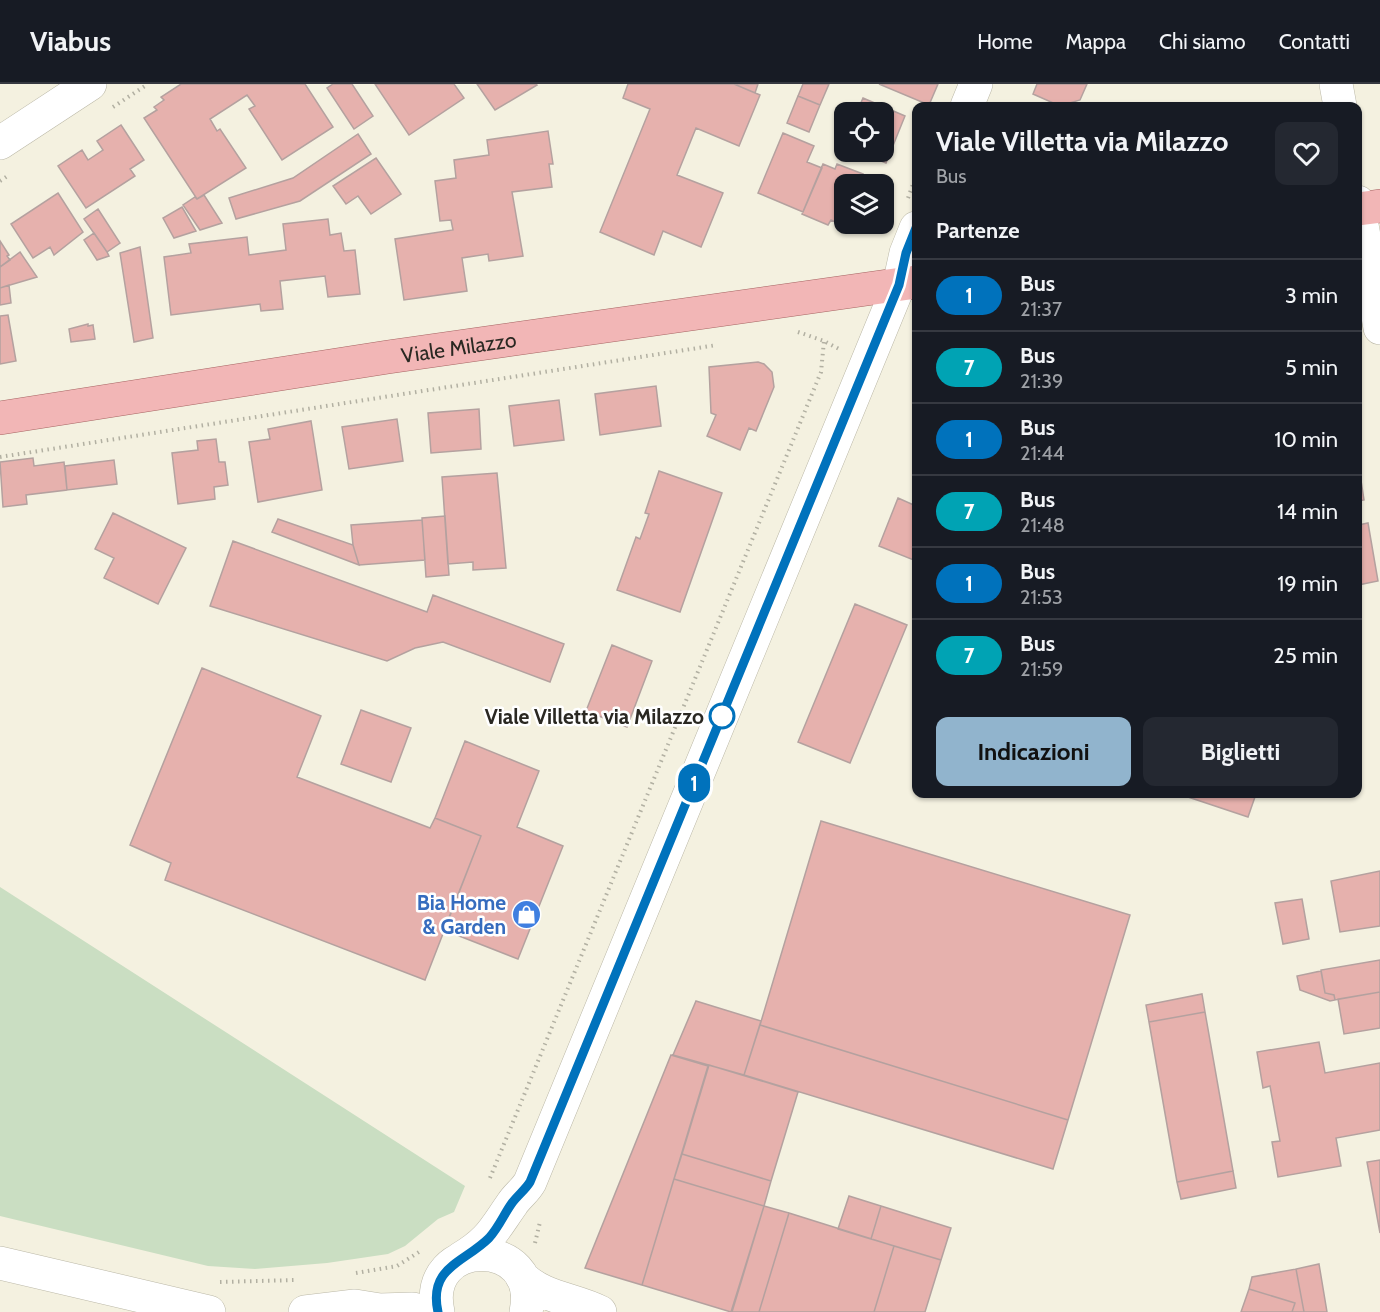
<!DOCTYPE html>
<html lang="it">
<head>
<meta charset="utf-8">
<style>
  :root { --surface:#171b24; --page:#242831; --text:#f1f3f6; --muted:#9ea1a6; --line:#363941; --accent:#91b4cd }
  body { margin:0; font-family:Cabin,sans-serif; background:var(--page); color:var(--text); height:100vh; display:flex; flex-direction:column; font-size:22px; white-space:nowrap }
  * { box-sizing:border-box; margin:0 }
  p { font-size:20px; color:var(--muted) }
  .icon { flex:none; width:33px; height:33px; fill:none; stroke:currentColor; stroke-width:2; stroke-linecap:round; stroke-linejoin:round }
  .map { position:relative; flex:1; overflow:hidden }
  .side { position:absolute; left:912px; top:18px; width:450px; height:696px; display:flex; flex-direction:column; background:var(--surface); border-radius:12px; box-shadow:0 2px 4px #0004 }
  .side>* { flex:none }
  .badge { padding:0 12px; border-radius:20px; font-size:21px; line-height:39px }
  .fabs { position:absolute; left:834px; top:18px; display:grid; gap:12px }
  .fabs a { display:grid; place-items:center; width:60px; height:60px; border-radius:12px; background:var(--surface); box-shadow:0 2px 4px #0004; font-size:30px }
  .map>.badge { position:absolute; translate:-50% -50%; box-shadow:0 0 0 3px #fff }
  h2 { padding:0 24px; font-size:22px; line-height:54px }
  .round { display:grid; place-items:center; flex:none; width:63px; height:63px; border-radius:12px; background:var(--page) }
  .head { display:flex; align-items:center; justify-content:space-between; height:102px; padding:0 24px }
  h1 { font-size:28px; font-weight:700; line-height:45px }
  .button { display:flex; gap:12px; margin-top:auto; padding:12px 24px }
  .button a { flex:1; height:69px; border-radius:12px; background:var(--accent); color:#111; font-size:24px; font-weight:700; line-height:69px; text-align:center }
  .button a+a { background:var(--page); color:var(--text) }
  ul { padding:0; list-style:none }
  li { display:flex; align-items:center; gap:18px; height:72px; padding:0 24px; border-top:2px solid var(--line) }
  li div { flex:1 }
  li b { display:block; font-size:22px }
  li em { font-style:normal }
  li .badge { min-width:66px; font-weight:700; text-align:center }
  header { display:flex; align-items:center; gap:36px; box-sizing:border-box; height:84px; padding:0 30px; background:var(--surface); border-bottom:2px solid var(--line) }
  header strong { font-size:28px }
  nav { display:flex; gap:33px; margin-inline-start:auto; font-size:21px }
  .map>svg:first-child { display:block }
  .green { fill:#cadec2 }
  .building { fill:#e6b1ad; stroke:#b4a19f; stroke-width:1.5 }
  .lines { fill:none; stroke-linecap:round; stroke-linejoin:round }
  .minor-casing { stroke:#bbb8a7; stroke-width:34 }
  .major-casing { stroke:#a66563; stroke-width:34 }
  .path { stroke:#b2b0a2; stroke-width:4; stroke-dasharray:1.5 4.5; stroke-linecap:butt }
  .minor { stroke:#fff; stroke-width:33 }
  .major { stroke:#f2b6b6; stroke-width:33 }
  .line-casing { stroke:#fff; stroke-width:14 }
  .line { stroke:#0072bc; stroke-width:9 }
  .stop-dot { fill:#fff; stroke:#0072bc; stroke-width:3 }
  .labels { text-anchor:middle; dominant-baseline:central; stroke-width:5; stroke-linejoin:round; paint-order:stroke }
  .street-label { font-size:21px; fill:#2a2822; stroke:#fff }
  .stop-label { font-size:21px; font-weight:bold; fill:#2a2822; stroke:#fff; text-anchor:end }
  .shop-label { font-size:21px; font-weight:bold; fill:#366cbe; stroke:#fff; text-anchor:end }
</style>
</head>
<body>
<header>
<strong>Viabus</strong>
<nav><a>Home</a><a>Mappa</a><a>Chi siamo</a><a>Contatti</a></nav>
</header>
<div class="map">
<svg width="1380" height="1228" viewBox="0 0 1380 1228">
  <rect width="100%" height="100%" fill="#f4f1e0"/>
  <!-- green -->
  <path class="green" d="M0 803 465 1102 454 1128 438 1135 405 1162 388 1170 327 1179 255 1185 208 1182 0 1132Z"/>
  <!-- building -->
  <path class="building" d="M181 0H305L333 43 282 76 249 25 255 22 247 11 210 35 217 47 220 45 246 84 197 115 144 34 157 26 154 23 164 16 161 13Z
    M333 0H352L373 32 354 45 327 4Z
    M375 0H454L464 14 409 51Z
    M477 0H536L537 1 495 26Z
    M628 0H734L760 11 739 62 696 44 677 91 723 109 701 163 663 147 654 171 600 148 650 25 623 14Z
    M734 0H758L755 9Z
    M803 0H829L820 21 798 12Z
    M879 0H938L929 21Z
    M1037 0H1087L1080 16 1060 22 1033 10Z
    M798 12 820 21 809 48 787 39Z
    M863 14 905 32 886 79 859 68H884V28H857Z
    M121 41 144 76 130 85 135 92 86 124 58 82 82 66 88 76 103 66 97 57Z
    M548 47 553 80H549L552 103 512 108 523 172 489 177 488 170 462 174 467 207 404 216 395 155 453 146 451 136 440 137 435 97 456 94 454 76 489 71 487 56Z
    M783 49 814 62 807 78 822 84 803 128 758 109Z
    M358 50 371 70 300 117 236 135 229 114 293 94Z
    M376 74 401 110 371 130 358 112 346 120 333 102Z
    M823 80 835 85 837 80 863 90 860 96 870 100H844V140H862L858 148 831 136 828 141 802 130Z
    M58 109 83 148 54 171 50 163 33 174 11 140Z
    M204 111 222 139 200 146 183 121 195 113 197 115Z
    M182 123 196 147 174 154 163 134Z
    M98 125 120 159 107 168 84 135Z
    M328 135 330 151 341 149 344 167 355 166 360 210 328 213 325 192 280 197 283 225 261 227 260 220 171 231 164 173 191 169 189 160 247 153 249 171 286 166 283 140Z
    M94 149 107 168 109 172 97 176 84 156Z
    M0 157 9 171 7 172 10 176 0 183Z
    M140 163 153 254 134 258 120 169Z
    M20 168 37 193 0 204V183Z
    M9 201 11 219 0 221V204Z
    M8 231 16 277 0 280V232Z
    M88 240V242L93 241 95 255 71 258 69 245Z
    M758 278 764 280 772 288 774 303 756 347 749 344 740 366 707 352 716 331 711 329 709 283Z
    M656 302 661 342 600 351 595 310Z
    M559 316 564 356 514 362 509 322Z
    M479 325 481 365 431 369 428 329Z
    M397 335 403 377 349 385 342 343Z
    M311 337 322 406 258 418 249 358 270 355 268 345Z
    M216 355 219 378H225L228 401 214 403 215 415 178 420 172 369 198 366 197 357Z
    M33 374 34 382 64 378 67 406 26 411 27 420 3 423 0 378Z
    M114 376 117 400 67 406 65 382Z
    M1358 377 1364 416 1358 417Z
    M659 387 722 409 680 528 617 506 636 453 640 455 649 430 645 429Z
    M497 389 506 484 473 486V478L448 480 442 393Z
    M898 414 916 422V477L879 462Z
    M113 429 186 464 158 520 104 494 114 474 95 465Z
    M445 432 449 491 426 493 422 434Z
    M278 435 353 461 359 481 272 448Z
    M422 436 425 476 359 481 353 461 351 441Z
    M1368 439 1378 497 1358 501V441Z
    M233 457 427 528 433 511 564 560 550 598 443 558 415 564 387 577 210 522Z
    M855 520 907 541 850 679 798 658Z
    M612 561 652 577 627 643 586 627Z
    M202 584 321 632 297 693 430 744 435 734 481 752 425 896 165 796 171 779 130 761Z
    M361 626 411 644 391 698 341 680Z
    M465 657 539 687 517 743 563 762 518 875 444 846 481 752 435 734Z
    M1179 710H1256L1248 733Z
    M821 737 1130 831 1068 1036 760 941Z
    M1380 787V842L1340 848 1331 797Z
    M1302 815 1309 855 1283 860 1275 819Z
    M1380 876V908L1335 916 1334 911 1325 909 1321 886Z
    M1321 887 1325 909 1334 911 1335 916 1330 917 1300 906 1297 892Z
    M1380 908V944L1344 950 1338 915Z
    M1202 910 1205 928 1149 938 1146 921Z
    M696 917 761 937 744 991 673 971Z
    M1205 928 1233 1087 1177 1098 1149 938Z
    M760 941 1068 1036 1053 1085 744 991Z
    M1319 958 1325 989 1380 979V1046L1336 1054 1341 1082 1278 1093 1272 1058 1280 1057 1270 1002 1263 1004 1257 968Z
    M671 971 708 982 642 1201 585 1184Z
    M709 981 798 1008 771 1097 682 1070Z
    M682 1070 771 1097 764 1122 674 1095Z
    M1380 1076V1149L1367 1078Z
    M1233 1087 1236 1104 1181 1115 1177 1098Z
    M674 1095 764 1122 731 1228 642 1201Z
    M849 1112 881 1122 871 1155 838 1145Z
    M764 1122 789 1129 759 1228H732Z
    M881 1122 951 1144 941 1176 871 1155Z
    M789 1129 894 1162 874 1228H759Z
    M894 1162 941 1176 925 1228H874Z
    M1319 1180 1327 1228H1304L1296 1185Z
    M1296 1185 1304 1228H1292L1295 1219 1249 1205 1252 1193Z
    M1249 1205 1295 1219 1292 1228H1241Z"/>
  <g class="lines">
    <defs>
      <path id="minor" d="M1336 0 1340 22
        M967 22 976 0
        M0 59 90 0
        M1358 118 1380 244
        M460 1175C490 1157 493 1147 512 1120 517 1112 525 1107 530 1098L899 201 906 169 916 144
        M0 1179 209 1228
        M522 1193C543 1214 575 1215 600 1228
        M305 1228 355 1222 380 1226 412 1225 427 1228
        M438 1228C421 1152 542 1151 526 1228"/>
      <g id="major">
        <path d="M1358 125 1380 122"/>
        <path id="s1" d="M0 334 388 273 916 198"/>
      </g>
    </defs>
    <!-- minor casing -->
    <use href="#minor" class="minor-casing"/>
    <!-- major casing -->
    <use href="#major" class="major-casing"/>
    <!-- path -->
    <path class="path" d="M113 23 148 0
      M0 97 9 91
      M908 114 916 92
      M798 248 824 257 841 266
      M0 373 717 261
      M490 1094 821 288 824 257
      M535 1159 540 1138
      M356 1189 397 1182 419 1168
      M220 1198 296 1196"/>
    <!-- minor -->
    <use href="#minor" class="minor"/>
    <!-- major -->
    <use href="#major" class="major"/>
  </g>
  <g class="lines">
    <defs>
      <path id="line" d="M438 1228C428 1183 464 1179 489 1154 499 1143 504 1130 512 1119 518 1111 525 1106 530 1098L899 201 906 169 916 144"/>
    </defs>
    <!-- line casing -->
    <use href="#line" class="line-casing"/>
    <!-- line -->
    <use href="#line" class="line"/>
  </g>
  <!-- icons -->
  <defs>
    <symbol id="shop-disc" viewBox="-11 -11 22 22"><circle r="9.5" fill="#3f7fe0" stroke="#fff"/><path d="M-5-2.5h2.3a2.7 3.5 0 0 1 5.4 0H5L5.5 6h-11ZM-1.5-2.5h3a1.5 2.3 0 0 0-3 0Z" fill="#fff"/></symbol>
  </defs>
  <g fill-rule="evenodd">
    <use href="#shop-disc" x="510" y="814" width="33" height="33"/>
  </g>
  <!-- markers -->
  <circle class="stop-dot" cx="722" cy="632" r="12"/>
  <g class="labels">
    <!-- street labels -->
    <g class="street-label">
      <text stroke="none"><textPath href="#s1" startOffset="464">Viale Milazzo</textPath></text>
    </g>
    <!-- stop labels -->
    <g class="stop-label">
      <text x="704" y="632">Viale Villetta via Milazzo</text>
    </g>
    <!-- shop labels -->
    <g class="shop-label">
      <text x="506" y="818">Bia Home<tspan x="506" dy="24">&amp; Garden</tspan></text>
    </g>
  </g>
</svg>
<div class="fabs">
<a><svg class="icon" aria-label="locate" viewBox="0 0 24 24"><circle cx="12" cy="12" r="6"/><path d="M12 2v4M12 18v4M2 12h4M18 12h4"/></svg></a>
<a><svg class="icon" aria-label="layers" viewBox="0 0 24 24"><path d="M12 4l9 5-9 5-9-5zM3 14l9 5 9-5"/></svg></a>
</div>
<b class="badge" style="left:694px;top:699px;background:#0072bc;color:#fff">1</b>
<section class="side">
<div class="head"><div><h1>Viale Villetta via Milazzo</h1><p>Bus</p></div><a class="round"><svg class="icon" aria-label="heart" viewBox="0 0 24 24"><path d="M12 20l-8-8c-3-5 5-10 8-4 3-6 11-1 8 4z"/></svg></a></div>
<h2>Partenze</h2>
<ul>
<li><span class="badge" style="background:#0072bc;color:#fff">1</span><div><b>Bus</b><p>21:37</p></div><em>3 min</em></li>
<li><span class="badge" style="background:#00a3b4;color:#fff">7</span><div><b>Bus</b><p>21:39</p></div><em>5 min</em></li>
<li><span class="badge" style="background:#0072bc;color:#fff">1</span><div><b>Bus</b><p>21:44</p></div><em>10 min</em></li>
<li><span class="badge" style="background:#00a3b4;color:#fff">7</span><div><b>Bus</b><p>21:48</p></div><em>14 min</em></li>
<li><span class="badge" style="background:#0072bc;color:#fff">1</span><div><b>Bus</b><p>21:53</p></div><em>19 min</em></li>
<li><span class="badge" style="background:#00a3b4;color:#fff">7</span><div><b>Bus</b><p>21:59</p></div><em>25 min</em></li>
</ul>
<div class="button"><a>Indicazioni</a><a>Biglietti</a></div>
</section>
</div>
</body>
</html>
